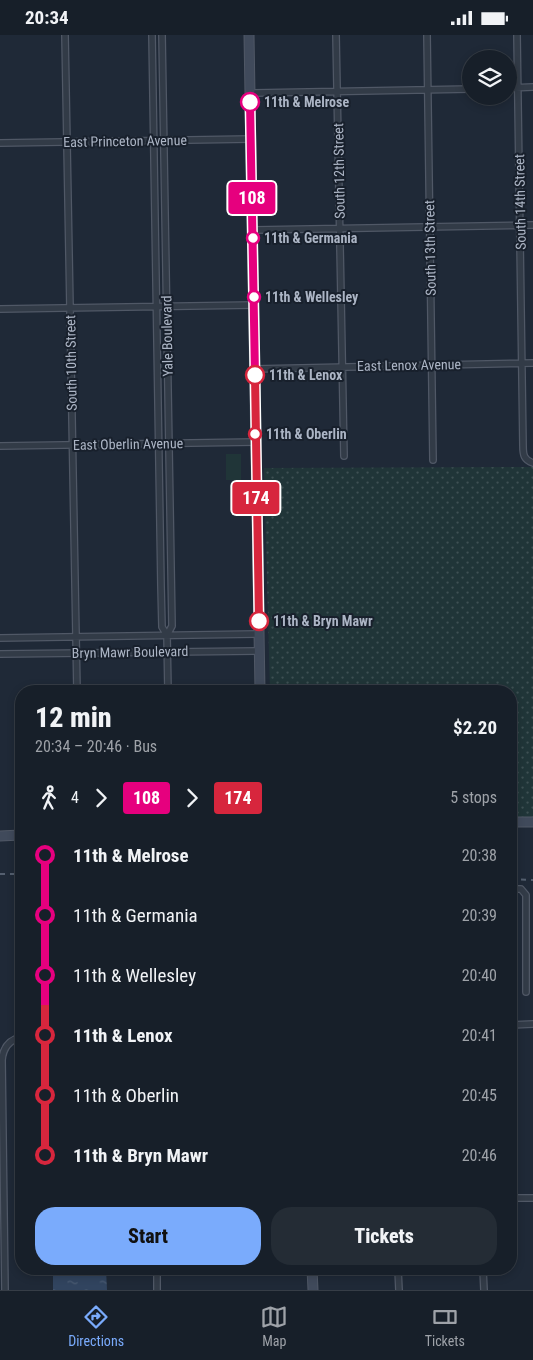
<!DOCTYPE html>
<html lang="en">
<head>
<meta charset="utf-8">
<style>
  :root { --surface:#171f29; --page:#242c35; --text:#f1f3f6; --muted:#9ea2a8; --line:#363d46; --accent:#7aabfc }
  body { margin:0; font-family:"Roboto Condensed",sans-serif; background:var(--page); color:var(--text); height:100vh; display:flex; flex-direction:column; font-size:19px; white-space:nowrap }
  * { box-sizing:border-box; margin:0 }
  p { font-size:16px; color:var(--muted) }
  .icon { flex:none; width:28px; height:28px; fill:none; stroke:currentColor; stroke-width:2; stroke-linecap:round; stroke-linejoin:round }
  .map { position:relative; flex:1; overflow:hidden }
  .sheet { position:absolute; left:15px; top:650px; width:502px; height:590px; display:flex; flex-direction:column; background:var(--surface); border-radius:20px; box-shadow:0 2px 8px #0003,0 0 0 1px var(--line) }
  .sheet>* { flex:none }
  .badge { padding:0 10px; border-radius:4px; font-size:18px; line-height:32px }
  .fabs { position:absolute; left:462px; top:15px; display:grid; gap:10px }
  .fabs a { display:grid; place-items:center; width:55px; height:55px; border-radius:50%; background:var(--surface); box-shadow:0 2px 8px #0003,0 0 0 1px var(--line); font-size:25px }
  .map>.badge { position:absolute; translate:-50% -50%; box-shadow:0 0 0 2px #fff }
  .legs { display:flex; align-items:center; gap:8px; height:55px; padding:0 20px; font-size:16px }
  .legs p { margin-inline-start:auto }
  .summary { display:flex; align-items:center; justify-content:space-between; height:85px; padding:0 20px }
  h1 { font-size:28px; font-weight:800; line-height:38px }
  .primary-button { display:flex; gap:10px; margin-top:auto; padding:10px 20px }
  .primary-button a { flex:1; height:58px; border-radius:20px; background:var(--accent); color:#111; font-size:20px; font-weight:800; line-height:58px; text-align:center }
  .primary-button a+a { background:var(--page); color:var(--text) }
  ul { padding:0 20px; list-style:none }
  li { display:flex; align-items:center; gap:18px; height:60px; font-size:19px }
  li i { display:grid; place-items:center; width:8px; height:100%; margin:0 6px; background:currentColor }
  li i::after { content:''; width:12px; height:12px; margin:-6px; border:4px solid; border-radius:50%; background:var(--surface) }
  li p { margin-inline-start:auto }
  li:first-child i { background:linear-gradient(#0000 50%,currentColor 0) }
  li:last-child i { background:linear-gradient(currentColor 50%,#0000 0) }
  .status { display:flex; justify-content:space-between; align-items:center; height:35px; padding:0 25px; background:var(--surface); direction:ltr }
  .status svg { height:14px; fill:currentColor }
  .dock { display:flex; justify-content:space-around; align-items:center; height:70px; border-top:1px solid var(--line); background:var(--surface); font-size:14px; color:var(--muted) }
  .dock a { display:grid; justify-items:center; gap:2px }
  .dock .current { color:var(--accent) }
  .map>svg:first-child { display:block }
  .green { fill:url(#green-dots) }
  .pitch { fill:#203538 }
  .water { fill:url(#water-ripples) }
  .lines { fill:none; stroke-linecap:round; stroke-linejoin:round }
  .street-casing { stroke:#505866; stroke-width:8 }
  .secondary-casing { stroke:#505866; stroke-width:11 }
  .street { stroke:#323b47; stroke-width:5.5 }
  .secondary { stroke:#404a5b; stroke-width:9 }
  .rail { stroke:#545f6f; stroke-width:2; stroke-dasharray:5 5; stroke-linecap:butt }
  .line-1-casing { stroke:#fff; stroke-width:11 }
  .line-2-casing { stroke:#fff; stroke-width:11 }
  .line-1 { stroke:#e6007e; stroke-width:8 }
  .line-2 { stroke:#d7263d; stroke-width:8 }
  .stop-1-dot { fill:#fff; stroke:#e6007e; stroke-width:2.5 }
  .stop-2-dot { fill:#fff; stroke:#d7263d; stroke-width:2.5 }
  .labels { text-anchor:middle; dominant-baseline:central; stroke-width:4; stroke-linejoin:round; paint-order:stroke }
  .stop-label { font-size:14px; font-weight:bold; fill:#acb5c5; stroke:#18202c; text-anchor:start }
  .street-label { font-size:14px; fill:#acb5c5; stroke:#18202c }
</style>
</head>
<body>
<div class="status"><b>20:34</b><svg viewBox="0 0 49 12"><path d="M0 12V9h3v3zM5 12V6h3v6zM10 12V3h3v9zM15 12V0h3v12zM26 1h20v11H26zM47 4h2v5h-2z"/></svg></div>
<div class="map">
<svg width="533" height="1255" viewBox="0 0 533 1255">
  <defs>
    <pattern id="green-dots" width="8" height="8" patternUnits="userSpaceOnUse" patternTransform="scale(1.25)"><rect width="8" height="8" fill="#203538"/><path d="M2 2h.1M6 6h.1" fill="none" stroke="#3e5053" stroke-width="1.8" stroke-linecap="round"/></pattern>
    <pattern id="water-ripples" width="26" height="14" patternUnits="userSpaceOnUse" patternTransform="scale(1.25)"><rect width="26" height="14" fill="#31445f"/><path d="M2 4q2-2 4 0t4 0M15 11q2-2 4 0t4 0" fill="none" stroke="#4c5d74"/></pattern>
  </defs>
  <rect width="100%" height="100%" fill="#1f2937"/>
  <!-- green -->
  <path class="green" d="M533 432V782H511V656H270L264 433Z"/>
  <!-- pitch -->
  <path class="pitch" d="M226 419H241V445H226Z"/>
  <!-- water -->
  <path class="water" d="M53 1234H106L107 1255H53Z"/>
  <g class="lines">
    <defs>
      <path id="street" d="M65 0 77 656
        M152 0 161 551 162 592 167 600 168 656
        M162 0 172 591 167 600
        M336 0 344 421
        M427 0 433 425
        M517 0 523 411C523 420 524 425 533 428
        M509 53 533 52
        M250 58 471 54
        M0 108 251 104
        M252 195 533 190
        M0 274 254 270
        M255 334 533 328
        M0 411 255 407
        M0 603 259 599
        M0 619 259 616
        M511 854H521L526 860V957
        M511 990 533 989
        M511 1163H533
        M157 1234V1255
        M398 1234 399 1255
        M483 1234 484 1255
        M5 1255 2 1025C3 1013 9 1005 21 1002"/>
      <path id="secondary" d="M249 0 260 656
        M511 787H533
        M0 801 21 800
        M312 1234 313 1255"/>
    </defs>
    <!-- street casing -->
    <use href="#street" class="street-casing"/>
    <!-- secondary casing -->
    <use href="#secondary" class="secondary-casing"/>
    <!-- street -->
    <use href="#street" class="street"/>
    <!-- secondary -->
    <use href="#secondary" class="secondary"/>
    <!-- rail -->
    <path class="rail" d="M0 839H21
      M511 844 533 845"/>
  </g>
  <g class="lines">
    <defs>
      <path id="line-1" d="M250 67 255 340"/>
      <path id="line-2" d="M255 340 259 586"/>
    </defs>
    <!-- line-1 casing -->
    <use href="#line-1" class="line-1-casing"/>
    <!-- line-2 casing -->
    <use href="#line-2" class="line-2-casing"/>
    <!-- line-1 -->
    <use href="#line-1" class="line-1"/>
    <!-- line-2 -->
    <use href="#line-2" class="line-2"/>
  </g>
  <!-- markers -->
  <g class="stop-1-dot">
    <circle cx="250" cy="67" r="9"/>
    <circle cx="253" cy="203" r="6"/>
    <circle cx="254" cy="262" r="6"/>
  </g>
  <g class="stop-2-dot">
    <circle cx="255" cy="340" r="9"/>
    <circle cx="255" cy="399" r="6"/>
    <circle cx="259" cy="586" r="9"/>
  </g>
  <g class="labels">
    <!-- stop labels -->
    <g class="stop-label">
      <text x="264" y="67">11th &amp; Melrose</text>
      <text x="264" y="203">11th &amp; Germania</text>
      <text x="265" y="262">11th &amp; Wellesley</text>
      <text x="269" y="340">11th &amp; Lenox</text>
      <text x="266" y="399">11th &amp; Oberlin</text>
      <text x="273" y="586">11th &amp; Bryn Mawr</text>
    </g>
    <!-- street labels -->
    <g class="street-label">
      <text transform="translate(125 106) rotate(-1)">East Princeton Avenue</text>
      <text transform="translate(339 136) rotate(-91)">South 12th Street</text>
      <text transform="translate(520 167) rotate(-91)">South 14th Street</text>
      <text transform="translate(430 213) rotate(-91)">South 13th Street</text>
      <text transform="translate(167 301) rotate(-91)">Yale Boulevard</text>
      <text transform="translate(71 328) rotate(-91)">South 10th Street</text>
      <text transform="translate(409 330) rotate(-1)">East Lenox Avenue</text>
      <text transform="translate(128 409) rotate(-1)">East Oberlin Avenue</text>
      <text transform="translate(130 617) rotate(-1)">Bryn Mawr Boulevard</text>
    </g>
  </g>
</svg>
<div class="fabs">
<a><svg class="icon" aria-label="layers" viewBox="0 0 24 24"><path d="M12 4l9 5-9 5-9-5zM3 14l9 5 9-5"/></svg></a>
</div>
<b class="badge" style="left:252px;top:163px;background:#e6007e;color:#fff">108</b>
<b class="badge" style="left:256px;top:463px;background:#d7263d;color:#fff">174</b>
<section class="sheet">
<div class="summary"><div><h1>12 min</h1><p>20:34 – 20:46 · Bus</p></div><b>$2.20</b></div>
<div class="legs"><svg class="icon" aria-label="walk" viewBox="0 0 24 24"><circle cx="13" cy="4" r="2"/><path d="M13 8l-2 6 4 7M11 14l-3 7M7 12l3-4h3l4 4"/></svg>4<svg class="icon" aria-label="forward" viewBox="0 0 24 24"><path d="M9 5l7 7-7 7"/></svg><b class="badge" style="background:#e6007e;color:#fff">108</b><svg class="icon" aria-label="forward" viewBox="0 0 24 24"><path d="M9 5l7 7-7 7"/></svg><b class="badge" style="background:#d7263d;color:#fff">174</b><p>5 stops</p></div>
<ul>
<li><i style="color:#e6007e"></i><b>11th &amp; Melrose</b><p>20:38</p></li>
<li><i style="color:#e6007e"></i><span>11th &amp; Germania</span><p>20:39</p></li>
<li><i style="color:#e6007e"></i><span>11th &amp; Wellesley</span><p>20:40</p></li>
<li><i style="color:#d7263d"></i><b>11th &amp; Lenox</b><p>20:41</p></li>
<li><i style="color:#d7263d"></i><span>11th &amp; Oberlin</span><p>20:45</p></li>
<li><i style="color:#d7263d"></i><b>11th &amp; Bryn Mawr</b><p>20:46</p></li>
</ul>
<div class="primary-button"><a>Start</a><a>Tickets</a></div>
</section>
</div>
<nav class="dock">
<a class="current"><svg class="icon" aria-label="directions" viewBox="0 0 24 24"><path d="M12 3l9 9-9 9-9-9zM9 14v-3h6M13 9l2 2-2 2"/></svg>Directions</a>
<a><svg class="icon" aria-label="map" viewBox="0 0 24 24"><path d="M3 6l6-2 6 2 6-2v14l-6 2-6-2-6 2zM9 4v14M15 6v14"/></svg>Map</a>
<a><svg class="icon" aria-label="tickets" viewBox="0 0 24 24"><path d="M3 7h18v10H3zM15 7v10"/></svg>Tickets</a>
</nav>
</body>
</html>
